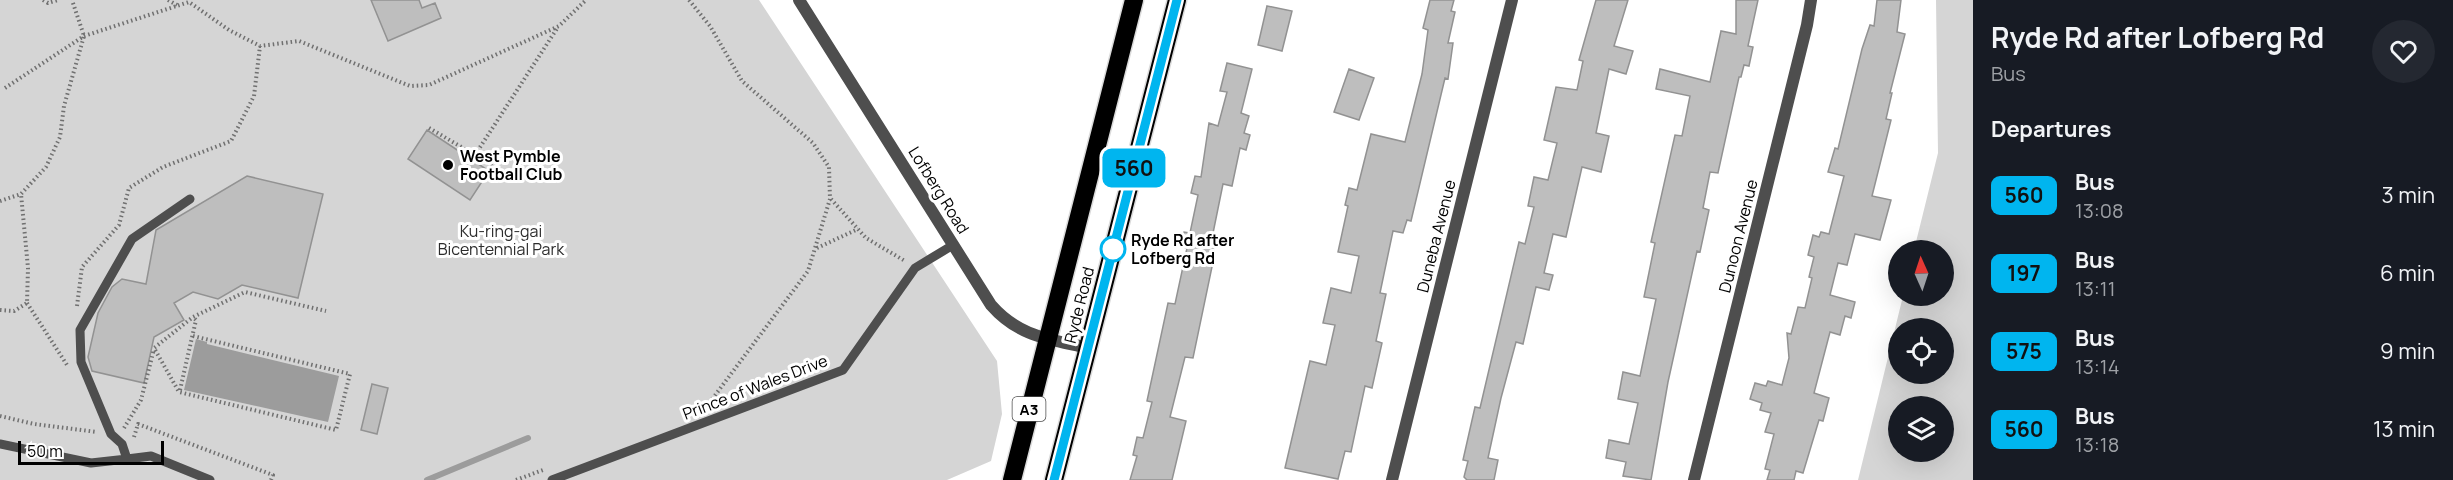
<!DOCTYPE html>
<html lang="en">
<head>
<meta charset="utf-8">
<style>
  :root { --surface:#171b24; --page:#242831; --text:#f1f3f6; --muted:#9ea1a6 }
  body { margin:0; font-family:Manrope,sans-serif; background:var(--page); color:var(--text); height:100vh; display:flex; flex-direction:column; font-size:22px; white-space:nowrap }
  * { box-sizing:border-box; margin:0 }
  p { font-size:20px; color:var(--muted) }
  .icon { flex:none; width:33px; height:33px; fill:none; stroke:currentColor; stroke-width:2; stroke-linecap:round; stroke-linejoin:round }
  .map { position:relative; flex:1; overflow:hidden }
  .side { display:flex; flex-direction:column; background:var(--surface); width:480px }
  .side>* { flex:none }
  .badge { padding:0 12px; border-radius:9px; font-size:21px; line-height:39px }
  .needle { width:39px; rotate:357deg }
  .controls { position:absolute; left:1888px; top:240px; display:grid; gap:12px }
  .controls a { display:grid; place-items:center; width:66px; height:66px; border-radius:50%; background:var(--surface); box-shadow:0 6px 24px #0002; font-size:30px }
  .scale { position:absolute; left:18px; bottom:15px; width:146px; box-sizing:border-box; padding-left:6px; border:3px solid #000; border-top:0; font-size:16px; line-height:21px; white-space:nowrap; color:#000; -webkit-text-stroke:4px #fff; paint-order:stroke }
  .map>.badge { position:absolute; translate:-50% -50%; box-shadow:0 0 0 3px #fff }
  h2 { padding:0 18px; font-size:22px; line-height:54px }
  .round { display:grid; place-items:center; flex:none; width:63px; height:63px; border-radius:32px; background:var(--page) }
  .overview { display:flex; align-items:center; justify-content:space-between; height:102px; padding:0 18px }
  h1 { font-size:28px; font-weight:700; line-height:45px }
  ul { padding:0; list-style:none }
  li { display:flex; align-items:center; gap:18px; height:78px; padding:0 18px }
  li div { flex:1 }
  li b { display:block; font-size:22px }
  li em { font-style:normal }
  li .badge { min-width:66px; font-weight:700; text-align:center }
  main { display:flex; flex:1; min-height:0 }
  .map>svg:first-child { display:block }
  .green { fill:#d5d5d5; fill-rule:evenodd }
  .water { fill:#9c9c9c }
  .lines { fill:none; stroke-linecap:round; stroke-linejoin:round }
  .stream { stroke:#9c9c9c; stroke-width:6 }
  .building { fill:#bebebe; stroke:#929292; stroke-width:1.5 }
  .highway-casing { stroke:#dbdbdb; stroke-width:21 }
  .path { stroke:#707070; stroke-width:4; stroke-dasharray:1.5 3; stroke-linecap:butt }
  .lane { stroke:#4e4e4e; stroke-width:9 }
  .street { stroke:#4e4e4e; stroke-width:12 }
  .highway { stroke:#000; stroke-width:18 }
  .line-casing { stroke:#fff; stroke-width:14 }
  .line { stroke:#00b5ef; stroke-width:9 }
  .poi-dot { fill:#000; stroke:#fff; stroke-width:2 }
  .stop-dot { fill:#fff; stroke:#00b5ef; stroke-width:3 }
  .labels { text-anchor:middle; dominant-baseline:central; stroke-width:6; stroke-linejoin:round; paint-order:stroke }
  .shield { fill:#fff; stroke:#4c4c4c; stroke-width:1.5 }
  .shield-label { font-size:15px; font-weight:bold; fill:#000 }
  .poi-label { font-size:16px; font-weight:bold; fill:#000; stroke:#fff; text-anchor:start }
  .street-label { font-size:16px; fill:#000; stroke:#fff }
  .park-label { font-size:16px; fill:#2c2c2c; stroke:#fff }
  .stop-label { font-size:16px; font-weight:bold; fill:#000; stroke:#fff; text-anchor:start }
</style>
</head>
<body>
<main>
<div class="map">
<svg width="1973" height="480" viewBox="0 0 1973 480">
  <rect width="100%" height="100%" fill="#fff"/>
  <!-- green -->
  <path class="green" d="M0 0H759L997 361 1002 414 991 461 947 480H0Z
    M1936 0H1973V480H1858L1903 296H1944V250H1914L1938 153ZM1944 328V374H1899V328ZM1944 406V452H1899V406Z"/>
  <!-- water -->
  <path class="water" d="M196 339 207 342V344L339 376 328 422 184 390Z"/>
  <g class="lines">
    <!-- stream -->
    <path class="stream" d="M427 480 528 438"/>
  </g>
  <!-- building -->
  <path class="building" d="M371 0H419L422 8 435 3 441 18 388 41Z
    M1430 0H1454L1451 11 1455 12 1448 43H1453L1448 79 1445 78 1411 221 1407 220 1403 233 1393 231 1380 293 1386 294 1376 341 1382 343 1372 388 1365 386 1351 452 1345 451 1338 479 1285 468 1310 361 1326 365 1335 325 1323 323 1331 288 1351 293 1359 256 1338 252 1348 206 1345 205 1349 188 1357 190 1371 134 1405 142 1422 74 1428 30 1423 28Z
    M1596 0H1628L1614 46 1633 51 1626 74 1609 69 1596 133 1609 136 1601 172 1582 167 1566 237 1553 234 1544 273 1553 275 1549 290 1536 287 1523 344 1516 342 1501 398 1488 458 1498 460 1494 480H1467L1464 477 1468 461 1463 460 1475 407 1480 408 1519 242 1525 244 1534 207 1528 206 1534 177 1548 180 1557 143 1544 140 1556 87 1577 90 1583 61 1579 60Z
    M1736 0H1758L1748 46 1753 47 1749 66 1744 65 1741 77H1739L1718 173 1710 172 1703 208 1709 210 1700 252 1697 251 1668 382 1651 480 1623 476 1626 462 1606 458 1609 440 1629 444 1638 403 1618 399 1623 372 1640 376 1656 299 1644 297 1655 243 1651 242 1675 135 1682 136 1690 96 1656 89 1660 69 1710 82 1721 31 1736 34Z
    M1877 0H1901L1897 32 1905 34 1890 93H1892L1886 119 1891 120 1872 196 1891 200 1880 240 1855 234 1847 265 1838 263 1830 295 1855 302 1851 318 1845 316 1840 335 1830 332 1814 393 1829 398 1823 421 1819 420 1803 473 1796 471 1794 480H1767L1770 470 1765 469 1774 434 1765 432 1771 413 1760 410 1762 403 1750 399 1755 383 1766 386 1768 381 1782 385 1789 358 1787 333 1791 334 1798 307 1805 308 1812 278 1809 277 1814 257 1808 255 1813 235 1819 237 1821 232 1829 234 1844 176 1828 172 1835 148 1838 149 1862 49 1870 25 1874 26Z
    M1267 6 1292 11 1282 51 1258 45Z
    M1227 63 1252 69 1241 113 1249 116 1244 133 1250 135 1246 150 1240 148 1232 186 1223 184 1212 238 1216 239 1211 262H1213L1193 358 1185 357 1170 417 1186 421 1172 480H1130L1137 456 1133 455 1137 437 1143 438 1152 402 1147 401 1168 303 1175 304 1187 248 1181 247 1184 232 1190 233 1198 195 1191 193 1195 176 1201 177 1209 123 1218 126 1227 92 1220 91Z
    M1349 69 1374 78 1359 120 1334 112Z
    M427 130 489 171 470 200 408 159Z
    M247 176 323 194 298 298 242 285 218 299 193 292 174 303 184 320 154 337 144 383 92 371 88 357 98 313 112 287 122 279 146 284 156 230Z
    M372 384 388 388 377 434 361 430Z"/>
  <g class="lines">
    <defs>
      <path id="highway" d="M1012 480 1134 0
        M1054 480 1177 0"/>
    </defs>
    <!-- highway casing -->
    <use href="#highway" class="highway-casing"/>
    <!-- path -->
    <path class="path" d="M43 0 48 3 58 0
      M168 0 177 5
      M689 0 710 26 742 81 813 143 829 167 830 199 808 271 707 406
      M5 88 84 36 189 2 229 30 260 46 299 41 410 86 429 85 559 26 586 0
      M429 128 504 172
      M475 155 558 27
      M831 199 866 238 905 261
      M0 201 21 194 46 167 60 137 64 106 84 36 72 0
      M817 248 858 229
      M27 303 67 365
      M77 306 82 267 119 225 129 188 163 167 231 141 254 96 260 46
      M0 310 14 311 27 303 28 268 21 194
      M193 336 350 374 336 430 179 392 154 348 193 317 245 292 326 311
      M180 390 196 320 193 317
      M0 416 34 424 97 432
      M124 428 141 400 154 349
      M134 437 138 424 273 475 271 480
      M516 480 543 470"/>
    <!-- lane -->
    <path class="lane" d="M190 199 132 239 80 330 81 362 111 434 122 444 127 459 151 456 210 480
      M0 444 91 463 127 459
      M552 480 843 370 915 268 953 245"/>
    <!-- street -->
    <path class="street" d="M799 0 991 305C1019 337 1049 339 1088 348
      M1392 480 1512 0
      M1694 480 1807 25 1811 0"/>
    <!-- highway -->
    <use href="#highway" class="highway"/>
  </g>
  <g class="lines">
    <defs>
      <path id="line" d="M1054 480 1177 0"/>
    </defs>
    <!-- line casing -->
    <use href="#line" class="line-casing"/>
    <!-- line -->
    <use href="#line" class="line"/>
  </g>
  <!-- markers -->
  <circle class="poi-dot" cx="448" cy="165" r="6"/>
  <circle class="stop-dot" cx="1113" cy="249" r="12"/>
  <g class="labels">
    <!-- shield labels -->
    <rect class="shield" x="1012.5" y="397" width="33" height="24" rx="4.5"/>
    <g class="shield-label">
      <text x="1029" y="409">A3</text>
    </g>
    <!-- poi labels -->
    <g class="poi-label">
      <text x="460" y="156">West Pymble<tspan x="460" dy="18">Football Club</tspan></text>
    </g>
    <!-- street labels -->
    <g class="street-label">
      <text transform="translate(939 190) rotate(58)">Lofberg Road</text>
      <text transform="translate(1436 236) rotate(-76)">Duneba Avenue</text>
      <text transform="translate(1738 236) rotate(-76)">Dunoon Avenue</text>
      <text transform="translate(1079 305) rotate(-76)">Ryde Road</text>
      <text transform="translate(755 387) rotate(-21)">Prince of Wales Drive</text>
    </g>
    <!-- park labels -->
    <g class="park-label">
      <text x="501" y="231">Ku-ring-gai<tspan x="501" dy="18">Bicentennial Park</tspan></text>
    </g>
    <!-- stop labels -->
    <g class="stop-label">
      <text x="1131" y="240">Ryde Rd after<tspan x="1131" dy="18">Lofberg Rd</tspan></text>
    </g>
  </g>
</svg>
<div class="controls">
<a><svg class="needle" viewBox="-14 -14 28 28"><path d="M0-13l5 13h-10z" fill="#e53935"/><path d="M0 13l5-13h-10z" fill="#9ea1a6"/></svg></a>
<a><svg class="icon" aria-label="locate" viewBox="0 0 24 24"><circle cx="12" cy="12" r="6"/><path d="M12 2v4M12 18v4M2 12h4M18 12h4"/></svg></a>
<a><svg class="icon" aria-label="layers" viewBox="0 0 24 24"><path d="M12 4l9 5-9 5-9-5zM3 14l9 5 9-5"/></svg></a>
</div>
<div class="scale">50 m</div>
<b class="badge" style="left:1134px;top:168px;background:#00b5ef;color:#111">560</b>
</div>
<section class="side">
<div class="overview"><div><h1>Ryde Rd after Lofberg Rd</h1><p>Bus</p></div><a class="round"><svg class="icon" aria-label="heart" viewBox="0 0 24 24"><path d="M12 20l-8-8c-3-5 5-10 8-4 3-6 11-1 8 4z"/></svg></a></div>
<h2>Departures</h2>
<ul>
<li><span class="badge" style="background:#00b5ef;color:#111">560</span><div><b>Bus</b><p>13:08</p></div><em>3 min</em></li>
<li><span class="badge" style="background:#00b5ef;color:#111">197</span><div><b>Bus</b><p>13:11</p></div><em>6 min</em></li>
<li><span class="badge" style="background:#00b5ef;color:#111">575</span><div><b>Bus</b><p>13:14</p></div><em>9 min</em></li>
<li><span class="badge" style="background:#00b5ef;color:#111">560</span><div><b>Bus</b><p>13:18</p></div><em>13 min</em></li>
</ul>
</section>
</main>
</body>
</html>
